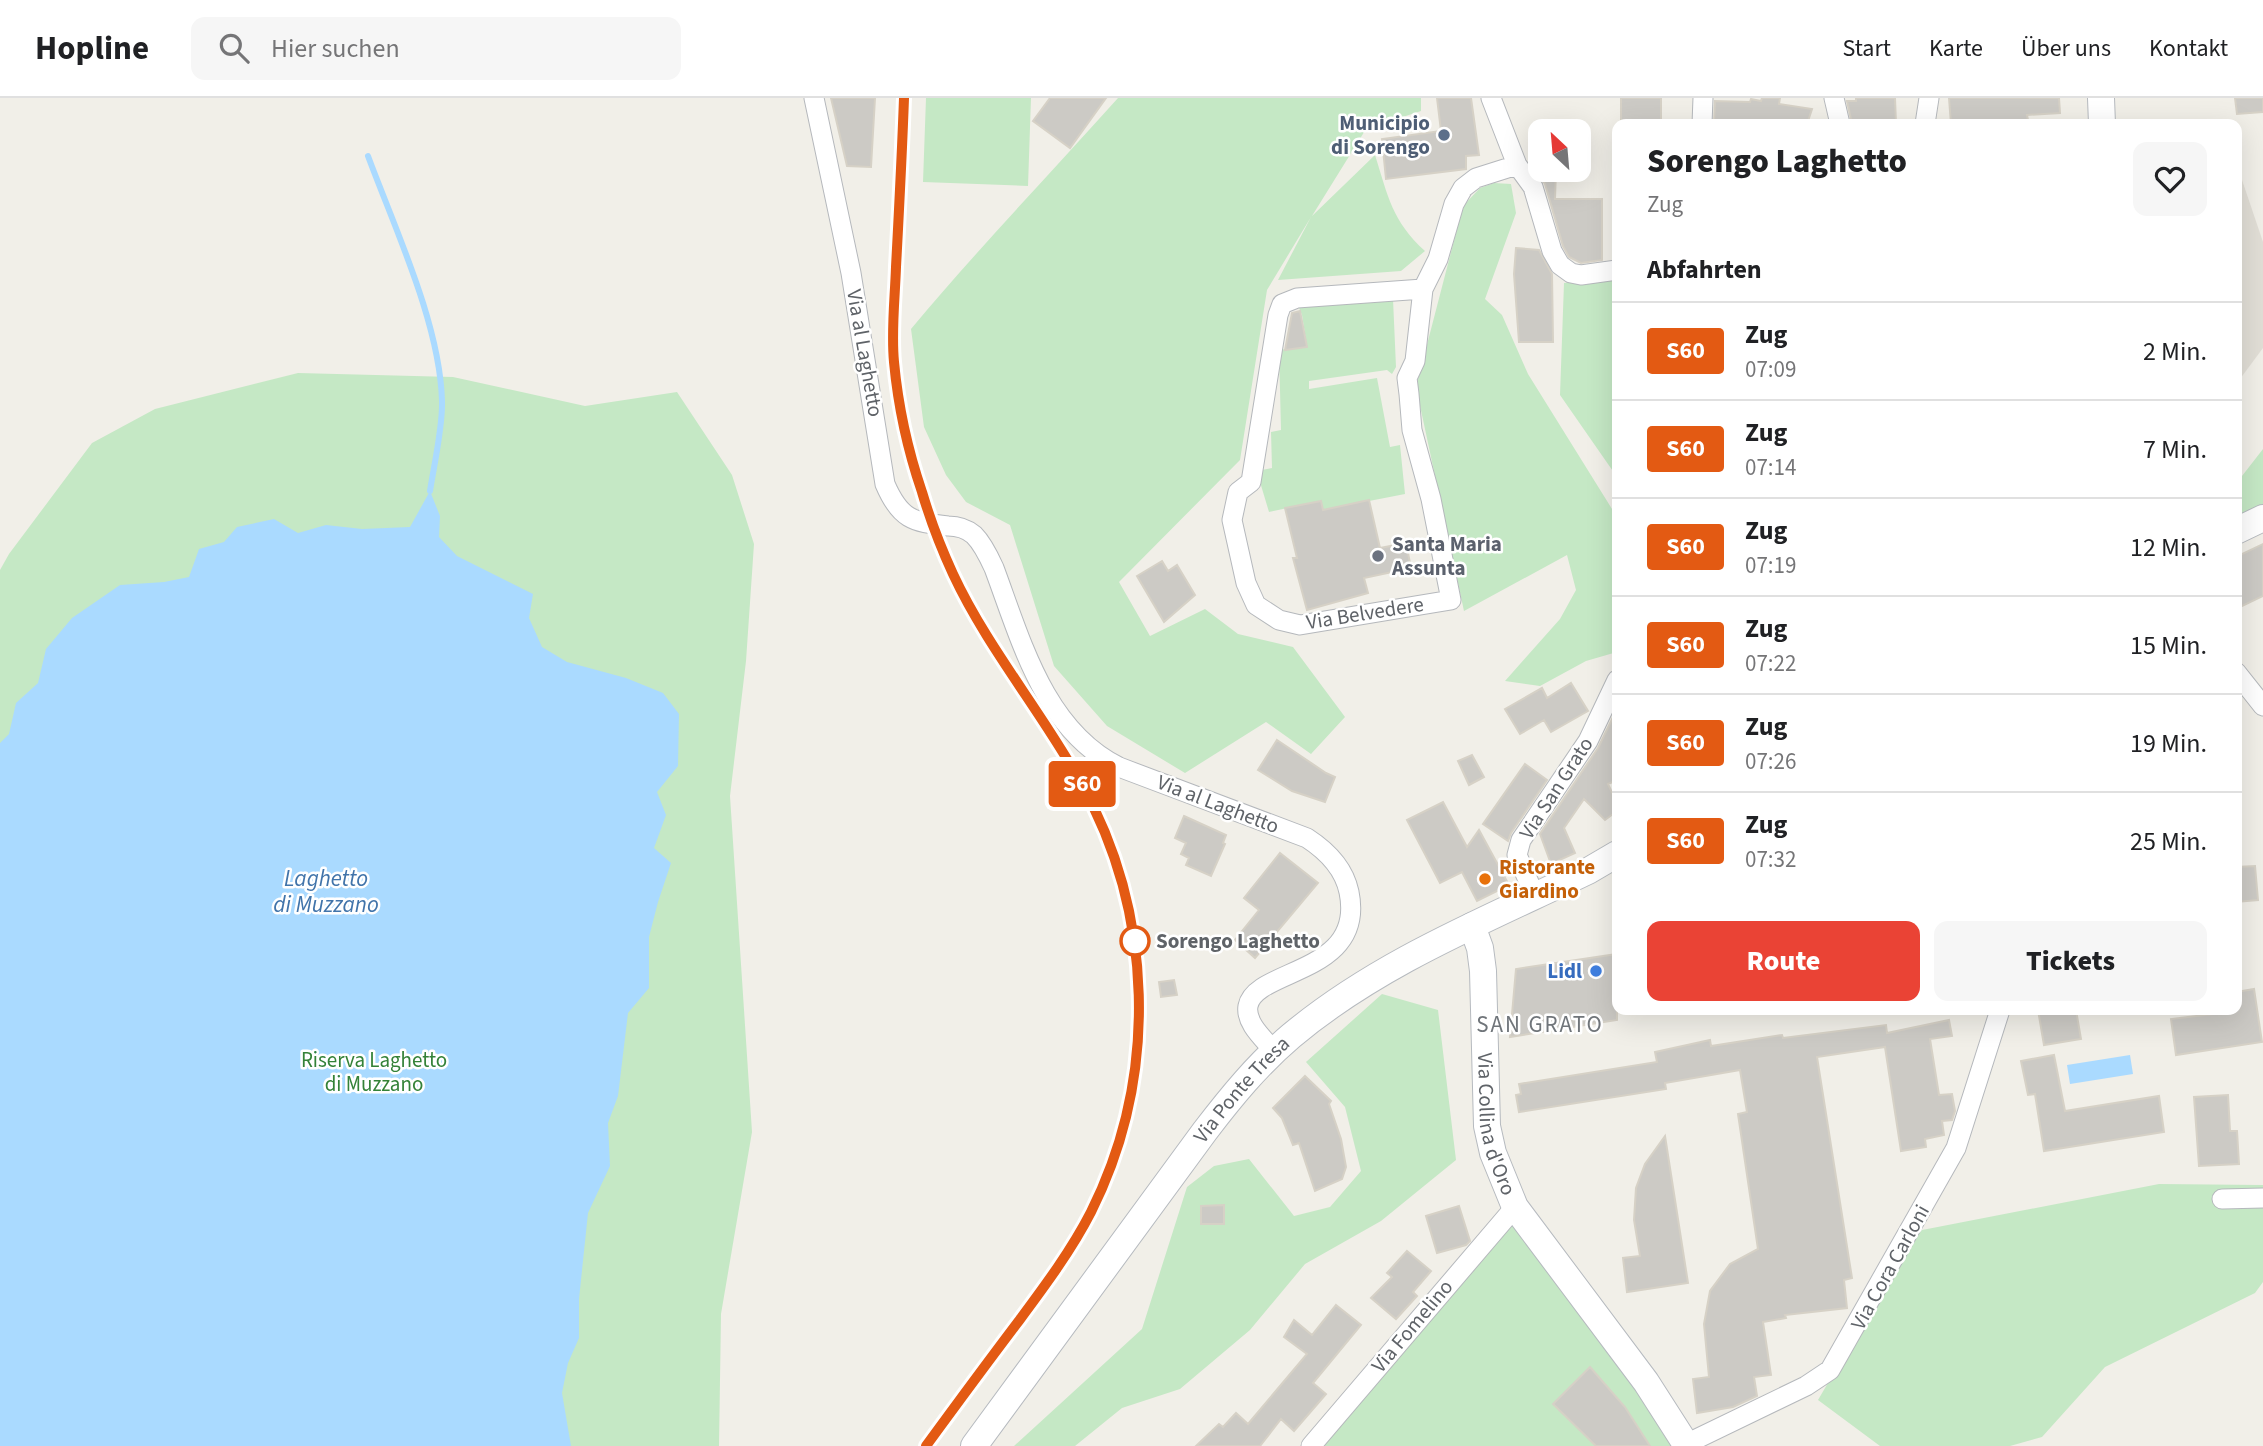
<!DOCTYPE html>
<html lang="de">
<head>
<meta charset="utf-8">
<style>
  :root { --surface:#fff; --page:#f6f6f6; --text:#202124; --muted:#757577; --line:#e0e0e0; --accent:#ea4335 }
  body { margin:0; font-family:"Source Sans 3",sans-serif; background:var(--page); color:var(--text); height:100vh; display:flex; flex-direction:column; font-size:26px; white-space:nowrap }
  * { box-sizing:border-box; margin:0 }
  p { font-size:23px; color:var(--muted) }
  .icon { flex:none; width:38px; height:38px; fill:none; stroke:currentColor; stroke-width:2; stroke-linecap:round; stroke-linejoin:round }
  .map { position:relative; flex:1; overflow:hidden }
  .drawer { position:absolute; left:1612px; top:21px; width:630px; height:896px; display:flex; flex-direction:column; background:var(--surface); border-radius:14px; box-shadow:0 7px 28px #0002 }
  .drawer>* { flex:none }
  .badge { padding:0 14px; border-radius:5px; font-size:24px; line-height:46px }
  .needle { width:46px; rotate:334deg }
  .controls { position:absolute; left:1528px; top:21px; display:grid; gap:14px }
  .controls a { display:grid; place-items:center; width:63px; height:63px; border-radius:14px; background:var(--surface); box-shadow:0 7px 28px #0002; font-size:35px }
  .map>.badge { position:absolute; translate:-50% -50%; box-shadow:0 0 0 4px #fff }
  h2 { padding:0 35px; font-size:26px; line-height:63px }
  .round { display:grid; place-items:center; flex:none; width:74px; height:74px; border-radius:14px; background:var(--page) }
  .headline { display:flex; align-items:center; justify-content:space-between; height:119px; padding:0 35px }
  h1 { font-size:33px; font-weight:800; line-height:52px }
  .button { display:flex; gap:14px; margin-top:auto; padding:14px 35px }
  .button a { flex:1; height:80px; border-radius:14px; background:var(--accent); color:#fff; font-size:28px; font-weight:800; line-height:80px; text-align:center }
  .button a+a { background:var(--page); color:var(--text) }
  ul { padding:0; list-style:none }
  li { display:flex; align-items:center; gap:21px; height:98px; padding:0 35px; border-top:2px solid var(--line) }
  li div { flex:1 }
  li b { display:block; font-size:26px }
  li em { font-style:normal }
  li .badge { min-width:77px; font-weight:700; text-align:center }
  header { display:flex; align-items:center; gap:42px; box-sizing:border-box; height:98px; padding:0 35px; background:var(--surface); border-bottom:2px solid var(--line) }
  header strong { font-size:33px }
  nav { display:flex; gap:38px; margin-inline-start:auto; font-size:24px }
  .search { width:490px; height:63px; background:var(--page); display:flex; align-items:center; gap:18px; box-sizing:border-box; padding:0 24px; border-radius:14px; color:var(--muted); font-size:26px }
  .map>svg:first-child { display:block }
  .education { fill:#e1ded6 }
  .green { fill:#c5e8c5 }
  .water { fill:#aadaff }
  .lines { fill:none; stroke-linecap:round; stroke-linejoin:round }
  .stream { stroke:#aadaff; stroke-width:6 }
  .building { fill:#cccac5; stroke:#d6d1c6; stroke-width:2 }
  .street-casing { stroke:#b5b8bc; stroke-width:21 }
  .secondary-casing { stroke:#b6babf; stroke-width:28 }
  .street { stroke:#fff; stroke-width:19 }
  .secondary { stroke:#fff; stroke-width:26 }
  .rail-casing { stroke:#b6b7b8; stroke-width:8 }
  .rail { stroke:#fff; stroke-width:5; stroke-dasharray:16; stroke-linecap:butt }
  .line-casing { stroke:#fff; stroke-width:16 }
  .line { stroke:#e35a13; stroke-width:10 }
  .service-dot { fill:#5c6f8a; stroke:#fff; stroke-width:2.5 }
  .worship-dot { fill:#6b7280; stroke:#fff; stroke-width:2.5 }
  .food-dot { fill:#e8710a; stroke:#fff; stroke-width:2.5 }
  .stop-dot { fill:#fff; stroke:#e35a13; stroke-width:3.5 }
  .shop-dot { fill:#3f7fe0; stroke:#fff; stroke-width:2.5 }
  .labels { text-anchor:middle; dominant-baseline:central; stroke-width:5; stroke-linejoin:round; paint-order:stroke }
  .service-label { font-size:21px; font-weight:bold; fill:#4e5e75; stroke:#fff; text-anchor:end }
  .street-label { font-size:21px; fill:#5f6368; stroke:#fff }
  .worship-label { font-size:21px; font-weight:bold; fill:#5b616d; stroke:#fff; text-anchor:start }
  .food-label { font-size:21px; font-weight:bold; fill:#c56008; stroke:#fff; text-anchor:start }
  .stop-label { font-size:21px; font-weight:bold; fill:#5f6368; stroke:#fff; text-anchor:start }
  .shop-label { font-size:21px; font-weight:bold; fill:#366cbe; stroke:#fff; text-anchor:end }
  .park-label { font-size:21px; fill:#348238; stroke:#fff }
  .water-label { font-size:23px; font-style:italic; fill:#4174aa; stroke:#fff }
  .neighbourhood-label { font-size:23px; letter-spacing:2px; fill:#70757a; stroke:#fff }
</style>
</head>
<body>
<header>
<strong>Hopline</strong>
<div class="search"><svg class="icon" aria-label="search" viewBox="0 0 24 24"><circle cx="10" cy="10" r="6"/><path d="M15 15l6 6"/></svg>Hier suchen</div>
<nav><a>Start</a><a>Karte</a><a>Über uns</a><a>Kontakt</a></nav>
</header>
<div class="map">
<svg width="2263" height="1348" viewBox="0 0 2263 1348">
  <rect width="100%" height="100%" fill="#f1efe8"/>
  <!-- education -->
  <path class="education" d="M2237 73H2239L2263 144V250L2237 285Z"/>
  <!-- green -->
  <path class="green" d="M926 0H1031L1028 88 923 84Z
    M1118 0H1421V13L1366 31 1312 118 1375 57C1388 98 1392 123 1425 153L1401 173 1278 182 1311 119 1267 192 1240 362 1119 484 1150 538 1205 511 1238 536 1293 549 1345 619 1311 656 1266 624 1185 675 1107 628 1054 568 1010 427 966 404 946 377 924 329 911 231C977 152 1049 77 1118 0Z
    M1494 85 1511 86 1516 115 1485 201 1502 217 1528 276 1617 419V554L1586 563 1540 588 1505 583 1560 521 1576 492 1567 457 1464 513 1416 289 1463 108 1480 90Z
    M1617 180V379L1560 297 1564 185Z
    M1393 201 1396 269 1392 276 1387 272 1309 283V291L1377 280 1390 349 1400 347 1405 396 1323 412 1320 403 1269 414 1260 384 1262 372 1272 370 1271 334 1281 332 1279 252 1307 248 1302 217 1297 205Z
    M298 275 453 279 585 308 677 294 732 377 754 446 746 563 730 698 752 1034 721 1216 719 1348H0V472L9 456 92 345 155 311Z
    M2263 351V420L2236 433V374L2242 378Z
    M1382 896 1438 912 1456 1062 1381 1123 1305 1166 1250 1232 1180 1291 1122 1310 1075 1348H1014L1142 1231 1187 1089 1214 1068 1249 1061 1294 1118 1330 1109 1361 1073 1345 1009 1306 964Z
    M2159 1086 2263 1087V1184L2255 1195 2105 1269 2042 1339 2010 1348H1880L1818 1302 1917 1133Z
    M1515 1109 1679 1348H1311Z"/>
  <!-- water -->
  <path class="water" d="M430 393 440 418 439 439 457 458 533 496 529 520 542 549 567 564 626 580 663 595 679 616 678 668 657 694 666 717 654 750 671 765 658 804 649 839V890L628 915 618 998 608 1025 610 1068 588 1115 579 1201V1240L568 1265 562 1295 571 1348H0V645L9 636 16 605 38 585 46 551 72 520 120 487 164 484 189 479 199 451 224 444 237 429 274 421 298 435 326 427 362 431 410 429Z
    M2130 957 2133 976 2070 986 2067 967Z"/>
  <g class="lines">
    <!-- stream -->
    <path class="stream" d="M368 58C395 131 440 226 442 303 443 328 434 367 430 393"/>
  </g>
  <!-- building -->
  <path class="building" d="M831 0H875L871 69 847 68Z
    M1050 0H1106L1070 50 1033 23Z
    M1437 0H1471L1479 57 1466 58V71L1386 81 1382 41 1441 33Z
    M1621 0H1661V26L1621 25Z
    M1762 0H1780L1779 6 1812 11 1807 26H1714L1715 3 1750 4 1751 1 1761 3Z
    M1856 0H1895L1896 26H1852L1847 3H1856Z
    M1949 0H2059L2060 15 2027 17 2028 22H1977L1978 26H1951Z
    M2235 0H2263V14L2237 16Z
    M1536 72H1556L1555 101H1602V162L1581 165 1569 159 1563 148 1545 86Z
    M1516 150 1539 152 1552 176 1553 244H1519L1514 176Z
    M1300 213 1307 249 1285 252 1292 215Z
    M1369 402 1380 450 1406 445 1411 470 1364 480 1368 495 1307 512 1293 460H1297L1285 410 1321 403 1323 412Z
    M2263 446V498L2236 511V459Z
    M1162 463 1168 473 1177 467 1195 497 1164 524 1137 478Z
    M1571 585 1588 613 1551 634 1544 622 1520 636 1505 611 1542 590 1547 600Z
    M1617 611V682L1608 686 1617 705V713L1605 722 1584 701 1564 730 1575 755 1551 766 1540 736 1598 650Z
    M1277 642 1326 675 1335 679 1325 704 1292 693 1258 672Z
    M1472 657 1484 679 1469 687 1458 663Z
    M1525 666 1547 682 1511 735 1508 743 1483 726Z
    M1443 704 1467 749 1479 732 1509 787 1477 803 1462 774 1440 785 1407 722Z
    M1184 718 1226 737 1223 745 1225 746 1211 778 1186 767 1189 760 1181 756 1186 745 1175 740Z
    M1280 755 1318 785 1255 860 1235 842 1259 812 1244 800Z
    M2255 768 2258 802 2236 804V769Z
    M1617 856V922L1510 939 1516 871Z
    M1174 882 1177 897 1161 899 1159 884Z
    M2254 891 2262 944 2176 957 2171 921 2222 915 2221 912H2236V894Z
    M2038 912H2076L2081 941 2044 947Z
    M1949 922 1952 938 1930 941 1939 997 1952 996 1955 1013 1952 1022 1942 1023 1944 1037 1925 1041 1926 1049 1901 1053 1885 949 1817 959 1852 1180 1844 1182 1847 1210 1785 1217 1786 1220 1763 1224 1771 1277 1754 1279 1757 1298 1733 1309 1697 1315 1693 1281 1709 1279 1704 1226 1710 1193 1730 1166 1758 1151 1738 1016 1747 1014 1740 972 1665 985 1666 991 1519 1014 1516 997 1521 996 1519 986 1657 964 1655 954 1710 942 1711 948 1782 937 1783 940 1886 927 1887 935Z
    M2054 957 2065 1013 2159 998 2164 1034 2044 1053 2035 996 2028 997 2021 963Z
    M1305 978 1331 1003 1329 1006 1341 1041 1346 1069 1342 1081 1315 1093 1299 1045 1293 1047 1282 1020 1273 1010Z
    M2228 997 2230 1033H2237L2239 1066 2199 1068 2194 999Z
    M1665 1038 1688 1185 1627 1194 1623 1160 1640 1158 1634 1122 1636 1090 1645 1066Z
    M1224 1107V1126H1201V1108Z
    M1459 1108 1470 1143 1466 1147 1437 1155 1426 1118Z
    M1407 1153 1431 1173 1413 1194 1417 1198 1396 1221 1371 1200 1392 1179 1387 1175Z
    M1336 1207 1361 1227 1313 1285 1326 1296 1294 1333 1281 1321 1260 1348H1196L1219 1326 1223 1329 1236 1315 1248 1326 1307 1256 1284 1239 1294 1222 1312 1237Z
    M1590 1269 1625 1309 1650 1348H1596L1553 1306Z"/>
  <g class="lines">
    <defs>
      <path id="street" d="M814 0 851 175 885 386C900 421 912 424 948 428 957 428 967 431 974 437 983 446 989 459 994 470 1021 542 1044 632 1119 669L1307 740C1327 753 1344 770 1349 794 1366 877 1255 870 1248 908 1245 925 1264 941 1274 953
        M1491 0 1517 67 1533 89 1552 153 1560 167 1571 175 1581 177 1617 172
        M1834 0 1840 26
        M1702 26 1703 0
        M1925 26 1929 0
        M1423 191 1415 263 1407 280 1409 296 1412 332 1431 401 1451 502 1300 527 1279 522 1256 507 1246 485 1232 422 1238 394 1251 384 1278 217 1282 206 1297 200 1423 191 1438 161 1454 106 1463 90 1476 80 1517 67
        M2236 574 2263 608
        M1535 798 1517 757 1521 742 1588 643 1617 582
        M2222 1101 2263 1100
        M1686 1346 1806 1288 1830 1272 1956 1050 2000 912
        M1311 1348 1515 1109"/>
      <g id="secondary">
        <path d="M2101 0 2102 26"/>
        <path d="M2236 433 2263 420"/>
        <path id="s1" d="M1472 828 1480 850 1483 873 1487 1028 1493 1055 1515 1109 1646 1284 1687 1348"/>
        <path id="s2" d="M974 1348 1205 1033C1231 999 1258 966 1291 938 1378 865 1486 822 1588 773L1617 756"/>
      </g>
    </defs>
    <!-- street casing -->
    <use href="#street" class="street-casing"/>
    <!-- secondary casing -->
    <use href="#secondary" class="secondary-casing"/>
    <!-- street -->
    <use href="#street" class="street"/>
    <!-- secondary -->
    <use href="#secondary" class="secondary"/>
    <defs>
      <path id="rail" d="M904 0C902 56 899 113 896 169 895 200 891 233 894 264 898 307 908 353 922 394 931 421 941 450 953 476 987 549 1041 613 1080 683 1154 815 1159 978 1091 1114 1070 1155 1041 1193 1013 1230 984 1269 955 1309 926 1348"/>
    </defs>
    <!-- rail casing -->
    <use href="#rail" class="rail-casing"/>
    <!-- rail -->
    <use href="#rail" class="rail"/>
  </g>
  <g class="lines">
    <defs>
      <path id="line" d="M904 0C902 56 899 113 896 169 895 200 891 233 894 264 898 307 908 353 922 394 930 421 941 450 953 476 987 549 1041 613 1080 683 1154 815 1159 978 1091 1114 1071 1153 1044 1189 1018 1224 987 1265 956 1307 926 1348"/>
    </defs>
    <!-- line casing -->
    <use href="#line" class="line-casing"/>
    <!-- line -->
    <use href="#line" class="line"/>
  </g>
  <!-- markers -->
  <circle class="service-dot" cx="1444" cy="37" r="7"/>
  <circle class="worship-dot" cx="1378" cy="458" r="7"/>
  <circle class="food-dot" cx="1485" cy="781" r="7"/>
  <circle class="stop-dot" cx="1135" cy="843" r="14"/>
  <circle class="shop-dot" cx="1596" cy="873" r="7"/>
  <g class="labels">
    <!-- service labels -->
    <g class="service-label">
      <text x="1430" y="25">Municipio<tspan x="1430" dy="24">di Sorengo</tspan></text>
    </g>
    <!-- street labels -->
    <g class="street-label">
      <text transform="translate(865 255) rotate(80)">Via al Laghetto</text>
      <text transform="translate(1365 515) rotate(-9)">Via Belvedere</text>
      <text transform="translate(1556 690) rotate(-57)">Via San Grato</text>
      <text transform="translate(1218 706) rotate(21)">Via al Laghetto</text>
      <text stroke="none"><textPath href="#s2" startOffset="446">Via Ponte Tresa</textPath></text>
      <text stroke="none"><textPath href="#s1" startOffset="201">Via Collina d'Oro</textPath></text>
      <text transform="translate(1890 1169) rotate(-61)">Via Cora Carloni</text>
      <text transform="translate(1412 1228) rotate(-50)">Via Fomelino</text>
    </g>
    <!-- worship labels -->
    <g class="worship-label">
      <text x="1392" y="446">Santa Maria<tspan x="1392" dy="24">Assunta</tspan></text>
    </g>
    <!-- food labels -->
    <g class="food-label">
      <text x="1499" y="769">Ristorante<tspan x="1499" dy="24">Giardino</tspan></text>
    </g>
    <!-- stop labels -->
    <g class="stop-label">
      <text x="1156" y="843">Sorengo Laghetto</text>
    </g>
    <!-- shop labels -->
    <g class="shop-label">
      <text x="1582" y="873">Lidl</text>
    </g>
    <!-- park labels -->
    <g class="park-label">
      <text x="374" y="962">Riserva Laghetto<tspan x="374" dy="24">di Muzzano</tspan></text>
    </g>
    <!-- water labels -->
    <g class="water-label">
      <text x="326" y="780">Laghetto<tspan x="326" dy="26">di Muzzano</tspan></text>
    </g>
    <!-- neighbourhood labels -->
    <g class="neighbourhood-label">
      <text x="1540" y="926">SAN GRATO</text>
    </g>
  </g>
</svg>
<div class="controls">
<a><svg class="needle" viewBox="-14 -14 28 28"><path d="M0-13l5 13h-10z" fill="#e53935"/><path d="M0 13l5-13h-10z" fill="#757577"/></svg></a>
</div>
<b class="badge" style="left:1082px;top:686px;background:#e35a13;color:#fff">S60</b>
<section class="drawer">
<div class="headline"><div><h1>Sorengo Laghetto</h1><p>Zug</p></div><a class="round"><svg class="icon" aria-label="heart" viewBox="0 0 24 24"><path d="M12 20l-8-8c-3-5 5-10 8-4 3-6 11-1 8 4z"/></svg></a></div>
<h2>Abfahrten</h2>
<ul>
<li><span class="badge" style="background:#e35a13;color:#fff">S60</span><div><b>Zug</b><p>07:09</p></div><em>2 Min.</em></li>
<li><span class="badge" style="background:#e35a13;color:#fff">S60</span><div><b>Zug</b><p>07:14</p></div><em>7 Min.</em></li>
<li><span class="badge" style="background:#e35a13;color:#fff">S60</span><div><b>Zug</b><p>07:19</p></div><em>12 Min.</em></li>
<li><span class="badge" style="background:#e35a13;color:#fff">S60</span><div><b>Zug</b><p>07:22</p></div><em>15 Min.</em></li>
<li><span class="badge" style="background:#e35a13;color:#fff">S60</span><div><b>Zug</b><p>07:26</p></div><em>19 Min.</em></li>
<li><span class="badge" style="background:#e35a13;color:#fff">S60</span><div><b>Zug</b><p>07:32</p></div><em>25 Min.</em></li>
</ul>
<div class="button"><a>Route</a><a>Tickets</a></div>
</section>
</div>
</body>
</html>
